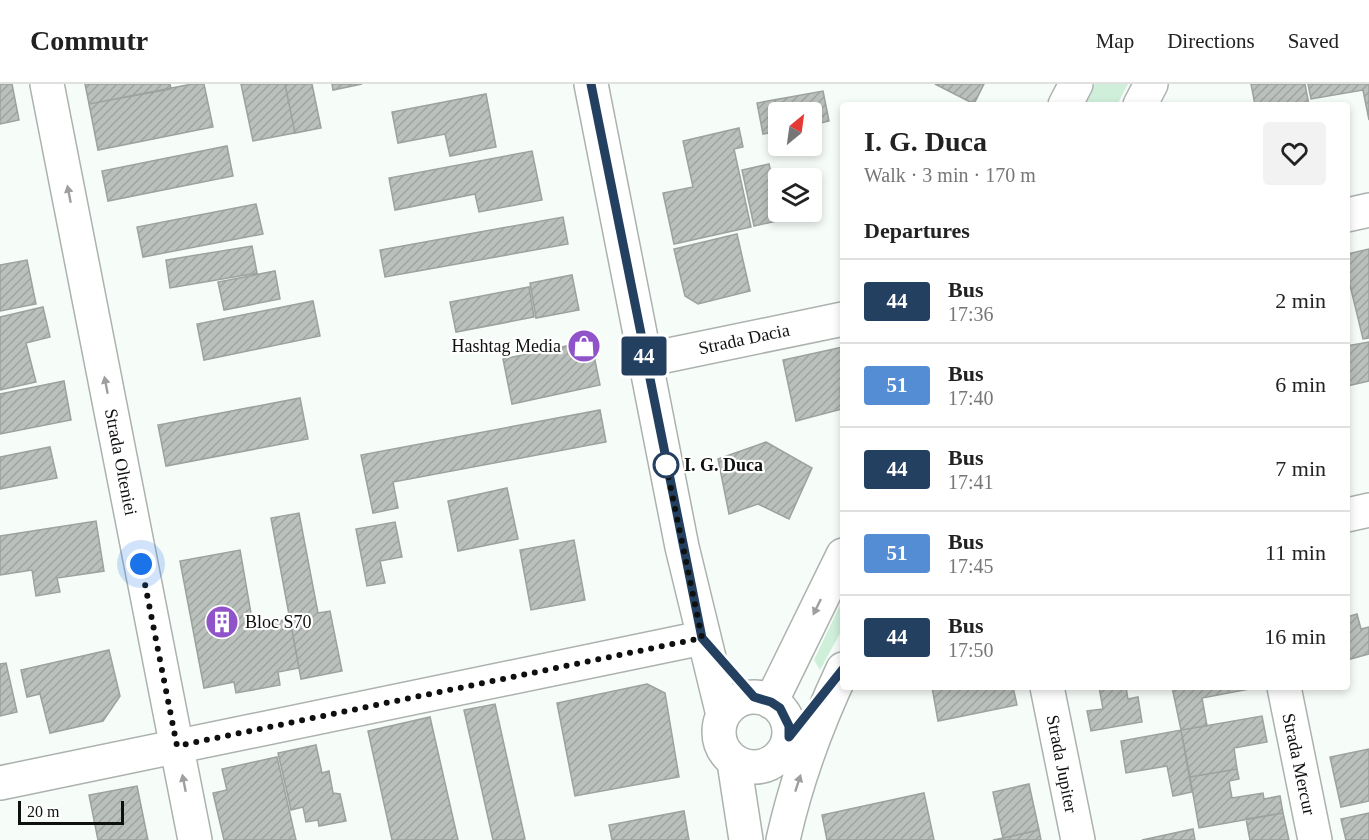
<!DOCTYPE html>
<html lang="en">
<head>
<meta charset="utf-8">
<style>
  :root { --surface:#fff; --page:#f2f2f2; --text:#222; --muted:#767676; --line:#e0e0e0 }
  body { margin:0; font-family:"Times New Roman",serif; background:var(--page); color:var(--text); height:100vh; display:flex; flex-direction:column; font-size:22px; white-space:nowrap }
  * { box-sizing:border-box; margin:0 }
  p { font-size:20px; color:var(--muted) }
  .icon { flex:none; width:33px; height:33px; fill:none; stroke:currentColor; stroke-width:2; stroke-linecap:round; stroke-linejoin:round }
  .map { position:relative; flex:1; overflow:hidden }
  .side { position:absolute; left:840px; top:18px; width:510px; height:588px; display:flex; flex-direction:column; background:var(--surface); border-radius:6px; box-shadow:0 3px 9px #0003 }
  .side>* { flex:none }
  .badge { padding:0 12px; border-radius:4px; font-size:21px; line-height:39px }
  .needle { width:39px; rotate:29deg }
  .controls { position:absolute; left:768px; top:18px; display:grid; gap:12px }
  .controls a { display:grid; place-items:center; width:54px; height:54px; border-radius:6px; background:var(--surface); box-shadow:0 3px 9px #0003; font-size:30px }
  .scale { position:absolute; left:18px; bottom:15px; width:106px; box-sizing:border-box; padding-left:6px; border:3px solid #0e100e; border-top:0; font-size:16px; line-height:21px; white-space:nowrap; color:#0e100e; -webkit-text-stroke:4px #fff; paint-order:stroke }
  .you { position:absolute; width:30px; height:30px; margin:-15px; border:4px solid #fff; border-radius:50%; background:#1a73e8; box-shadow:0 0 0 9px #1a73e833 }
  .map>.badge { position:absolute; translate:-50% -50%; box-shadow:0 0 0 3px #fff }
  h2 { padding:0 24px; font-size:22px; line-height:54px }
  .round { display:grid; place-items:center; flex:none; width:63px; height:63px; border-radius:6px; background:var(--page) }
  .summary { display:flex; align-items:center; justify-content:space-between; height:102px; padding:0 24px }
  h1 { font-size:28px; font-weight:600; line-height:45px }
  ul { padding:0; list-style:none }
  li { display:flex; align-items:center; gap:18px; height:84px; padding:0 24px; border-top:2px solid var(--line) }
  li div { flex:1 }
  li b { display:block; font-size:22px }
  li em { font-style:normal }
  li .badge { min-width:66px; font-weight:700; text-align:center }
  header { display:flex; align-items:center; gap:36px; box-sizing:border-box; height:84px; padding:0 30px; background:var(--surface); border-bottom:2px solid var(--line) }
  header strong { font-size:28px }
  nav { display:flex; gap:33px; margin-inline-start:auto; font-size:21px }
  .map>svg:first-child { display:block }
  .grass { fill:#d0efda }
  .building { fill:url(#building-hatch); stroke:#9ca29e; stroke-width:1.5 }
  .lines { fill:none; stroke-linecap:round; stroke-linejoin:round }
  .minor-casing { stroke:#acb2ae; stroke-width:36 }
  .major-casing { stroke:#acb2ae; stroke-width:36 }
  .minor { stroke:#fff; stroke-width:33 }
  .major { stroke:#fff; stroke-width:33 }
  .oneway { fill:#9f9f9f }
  .line-casing { stroke:#fff; stroke-width:14 }
  .line { stroke:#244061; stroke-width:9 }
  .walk { stroke:#0e100e; stroke-width:6; stroke-dasharray:0 10.8 }
  .stop-dot { fill:#fff; stroke:#244061; stroke-width:3 }
  .labels { text-anchor:middle; dominant-baseline:central; stroke-width:4.5; stroke-linejoin:round; paint-order:stroke }
  .street-label { font-size:18px; fill:#0e100e; stroke:#fff }
  .poi-label { font-size:18px; fill:#0e100e; stroke:#fff; text-anchor:end }
  .stop-label { font-size:18px; font-weight:bold; fill:#0e100e; stroke:#fff; text-anchor:start }
</style>
</head>
<body>
<header>
<strong>Commutr</strong>
<nav><a>Map</a><a>Directions</a><a>Saved</a></nav>
</header>
<div class="map">
<svg width="1369" height="756" viewBox="0 0 1369 756">
  <defs>
    <pattern id="building-hatch" width="6" height="6" patternUnits="userSpaceOnUse" patternTransform="scale(1.5)"><rect width="6" height="6" fill="#bac0bc"/><path d="M-1 1l2-2M0 6l6-6M5 7l2-2" fill="none" stroke="#9fa4a0"/></pattern>
  </defs>
  <rect width="100%" height="100%" fill="#f6fcf8"/>
  <!-- grass -->
  <path class="grass" d="M1095 0H1128L1117 21H1084Z
    M843 515V544L820 586 814 576Z"/>
  <!-- building -->
  <path class="building" d="M0 0H12L19 36 0 40Z
    M85 0H170L171 5 89 20Z
    M192 0H204L213 43 98 66 89 20Z
    M241 0H285L295 49 253 57Z
    M285 0H312L321 44 295 49Z
    M332 0H362L333 6Z
    M935 0H984L974 20Z
    M1251 0H1305L1309 21H1255Z
    M1308 0H1369V36L1363 6 1311 15Z
    M823 7 829 37 812 41V28H778V47L763 50 757 19Z
    M486 10 496 63 450 72 445 50 398 59 392 28Z
    M739 44 743 63 734 65 751 143 674 160 663 109 693 103 683 57Z
    M227 62 233 92 108 117 102 87Z
    M532 67 542 116 479 128 475 110 395 126 389 94Z
    M769 80 782 136 754 142 742 86Z
    M256 120 263 150 143 173 137 143Z
    M563 133 568 160 385 193 380 166Z
    M737 150 750 207 698 220 685 212 674 165Z
    M252 162 257 189 170 204 166 176Z
    M1369 165V254L1363 255 1347 189V170Z
    M27 176 36 220 0 227V181Z
    M275 187 280 215 224 226 218 198Z
    M572 191 579 226 536 234 530 199Z
    M529 203 534 233 456 248 450 218Z
    M313 217 320 252 204 276 197 240Z
    M43 223 50 253 26 259 36 298 0 306V233Z
    M591 257 600 301 512 320 503 275Z
    M1369 258V297L1347 302V262Z
    M843 263V301L840 306 842 325 796 337 783 276Z
    M64 297 71 336 0 350V310Z
    M300 314 308 355 166 382 158 341Z
    M600 326 606 358 393 398 398 424 373 429 361 371Z
    M766 358 812 384 789 435 758 420 729 430 718 375Z
    M50 363 57 394 0 405V373Z
    M507 404 518 455 458 467 448 417Z
    M299 429 318 529 330 527 342 587 301 595 271 434Z
    M96 437 104 487 57 494 60 508 36 512 32 486 0 491V452Z
    M395 438 402 473 380 477 385 499 367 502 356 445Z
    M574 456 585 516 531 526 520 466Z
    M240 466 253 541 290 535 299 584 278 588 280 601 236 609 234 598 204 604 180 477Z
    M1357 530 1361 545 1369 543V570L1347 576V533Z
    M109 566 120 612 103 637 50 649 40 610 27 613 21 586Z
    M6 579 17 628 0 632V580Z
    M647 600 665 609 679 693 575 712 557 619Z
    M932 603H1013L1017 621 938 637Z
    M1099 603H1126L1128 615 1138 613 1142 638 1091 647 1087 627 1103 625Z
    M1172 603H1250V605L1202 614 1207 642 1181 646Z
    M495 620 525 755 519 756H493L464 626Z
    M1262 632 1267 658 1234 664 1237 685 1190 693 1181 646Z
    M430 633 458 756H392L368 647Z
    M1181 646 1192 708 1173 712 1167 682 1126 689 1121 657Z
    M316 661 322 689 329 687 333 709 340 710 346 737 319 742 318 736 306 738 303 723 291 726 278 669Z
    M1369 665V717L1341 723 1330 673Z
    M277 673 296 756H224L213 709 227 706 222 685Z
    M1237 685 1239 695 1229 697 1232 714 1263 709 1264 715 1280 712 1283 729 1199 744 1190 693Z
    M1029 700 1039 746 1003 754 993 708Z
    M137 702 148 756H98L89 711Z
    M924 709 934 756H827L822 731Z
    M684 727 689 756H612L609 741Z
    M1283 729 1289 756H1250L1246 735Z
    M1369 729V756H1346L1341 735Z
    M1193 745 1195 756H1142Z
    M1039 746 1041 756H993L1003 754Z"/>
  <g class="lines">
    <defs>
      <path id="minor" d="M47 0 195 756
        M1347 131 1369 126
        M645 276 843 235
        M1347 431 1369 426
        M1047 603 1078 756
        M1284 603 1315 756
        M0 699 702 554"/>
      <path id="major" d="M591 0 682 463 723 631
        M1065 21 1076 0
        M1140 21 1151 0
        M719 648a35 35 0 1 1 70 0a35 35 0 1 1-70 0Z
        M771 618 843 471
        M734 678 746 756
        M783 756C796 697 817 640 843 585"/>
    </defs>
    <!-- minor casing -->
    <use href="#minor" class="minor-casing"/>
    <!-- major casing -->
    <use href="#major" class="major-casing"/>
    <!-- minor -->
    <use href="#minor" class="minor"/>
    <!-- major -->
    <use href="#major" class="major"/>
  </g>
  <!-- one-way arrows -->
  <defs><path id="oneway-solid" d="M-6-.8H1V-3.2L6.5 0L1 3.2V.8H-6Z" transform="scale(1.5)"/></defs>
  <g class="oneway">
    <use href="#oneway-solid" transform="translate(69 110) rotate(-101)"/>
    <use href="#oneway-solid" transform="translate(106 301) rotate(-101)"/>
    <use href="#oneway-solid" transform="translate(817 523) rotate(116)"/>
    <use href="#oneway-solid" transform="translate(184 699) rotate(-101)"/>
    <use href="#oneway-solid" transform="translate(798 699) rotate(-72)"/>
  </g>
  <g class="lines">
    <defs>
      <path id="line" d="M591 0 702 554 754 613 771 618 780 624 789 642V653L843 585"/>
    </defs>
    <!-- line casing -->
    <use href="#line" class="line-casing"/>
    <!-- line -->
    <use href="#line" class="line"/>
    <!-- walk -->
    <path class="walk" d="M141 480 177 662 702 554 666 381"/>
  </g>
  <!-- icons -->
  <defs>
    <symbol id="shop-disc" viewBox="-11 -11 22 22"><circle r="9.5" fill="#9153ca" stroke="#fff"/><path d="M-5-2.5h2.3a2.7 3.5 0 0 1 5.4 0H5L5.5 6h-11ZM-1.5-2.5h3a1.5 2.3 0 0 0-3 0Z" fill="#fff"/></symbol>
    <symbol id="building-disc" viewBox="-11 -11 22 22"><circle r="9.5" fill="#9153ca" stroke="#fff"/><path d="M-4-6H4V6H1V3H-1V6H-4ZM-2.5-4.3h1.7v1.8h-1.7ZM.8-4.3h1.7v1.8H.8ZM-2.5-1h1.7V.8h-1.7ZM.8-1h1.7V.8H.8Z" fill="#fff"/></symbol>
  </defs>
  <g fill-rule="evenodd">
    <use href="#shop-disc" x="565" y="243" width="38" height="38"/>
    <use href="#building-disc" x="203" y="519" width="38" height="38"/>
  </g>
  <!-- markers -->
  <circle class="stop-dot" cx="666" cy="381" r="12"/>
  <g class="labels">
    <!-- street labels -->
    <g class="street-label">
      <text transform="translate(744 255) rotate(-12)">Strada Dacia</text>
      <text transform="translate(121 378) rotate(79)">Strada Olteniei</text>
      <text transform="translate(1062 680) rotate(79)">Strada Jupiter</text>
      <text transform="translate(1299 680) rotate(78)">Strada Mercur</text>
    </g>
    <!-- poi labels -->
    <g class="poi-label">
      <text x="561" y="262">Hashtag Media</text>
      <text x="245" y="538" text-anchor="start">Bloc S70</text>
    </g>
    <!-- stop labels -->
    <g class="stop-label">
      <text x="684" y="381">I. G. Duca</text>
    </g>
  </g>
</svg>
<div class="controls">
<a><svg class="needle" viewBox="-14 -14 28 28"><path d="M0-13l5 13h-10z" fill="#e53935"/><path d="M0 13l5-13h-10z" fill="#767676"/></svg></a>
<a><svg class="icon" aria-label="layers" viewBox="0 0 24 24"><path d="M12 4l9 5-9 5-9-5zM3 14l9 5 9-5"/></svg></a>
</div>
<div class="scale">20 m</div>
<div class="you" style="left:141px;top:480px"></div>
<b class="badge" style="left:644px;top:272px;background:#244061;color:#fff">44</b>
<section class="side">
<div class="summary"><div><h1>I. G. Duca</h1><p>Walk · 3 min · 170 m</p></div><a class="round"><svg class="icon" aria-label="heart" viewBox="0 0 24 24"><path d="M12 20l-8-8c-3-5 5-10 8-4 3-6 11-1 8 4z"/></svg></a></div>
<h2>Departures</h2>
<ul>
<li><span class="badge" style="background:#244061;color:#fff">44</span><div><b>Bus</b><p>17:36</p></div><em>2 min</em></li>
<li><span class="badge" style="background:#548dd4;color:#fff">51</span><div><b>Bus</b><p>17:40</p></div><em>6 min</em></li>
<li><span class="badge" style="background:#244061;color:#fff">44</span><div><b>Bus</b><p>17:41</p></div><em>7 min</em></li>
<li><span class="badge" style="background:#548dd4;color:#fff">51</span><div><b>Bus</b><p>17:45</p></div><em>11 min</em></li>
<li><span class="badge" style="background:#244061;color:#fff">44</span><div><b>Bus</b><p>17:50</p></div><em>16 min</em></li>
</ul>
</section>
</div>
</body>
</html>
